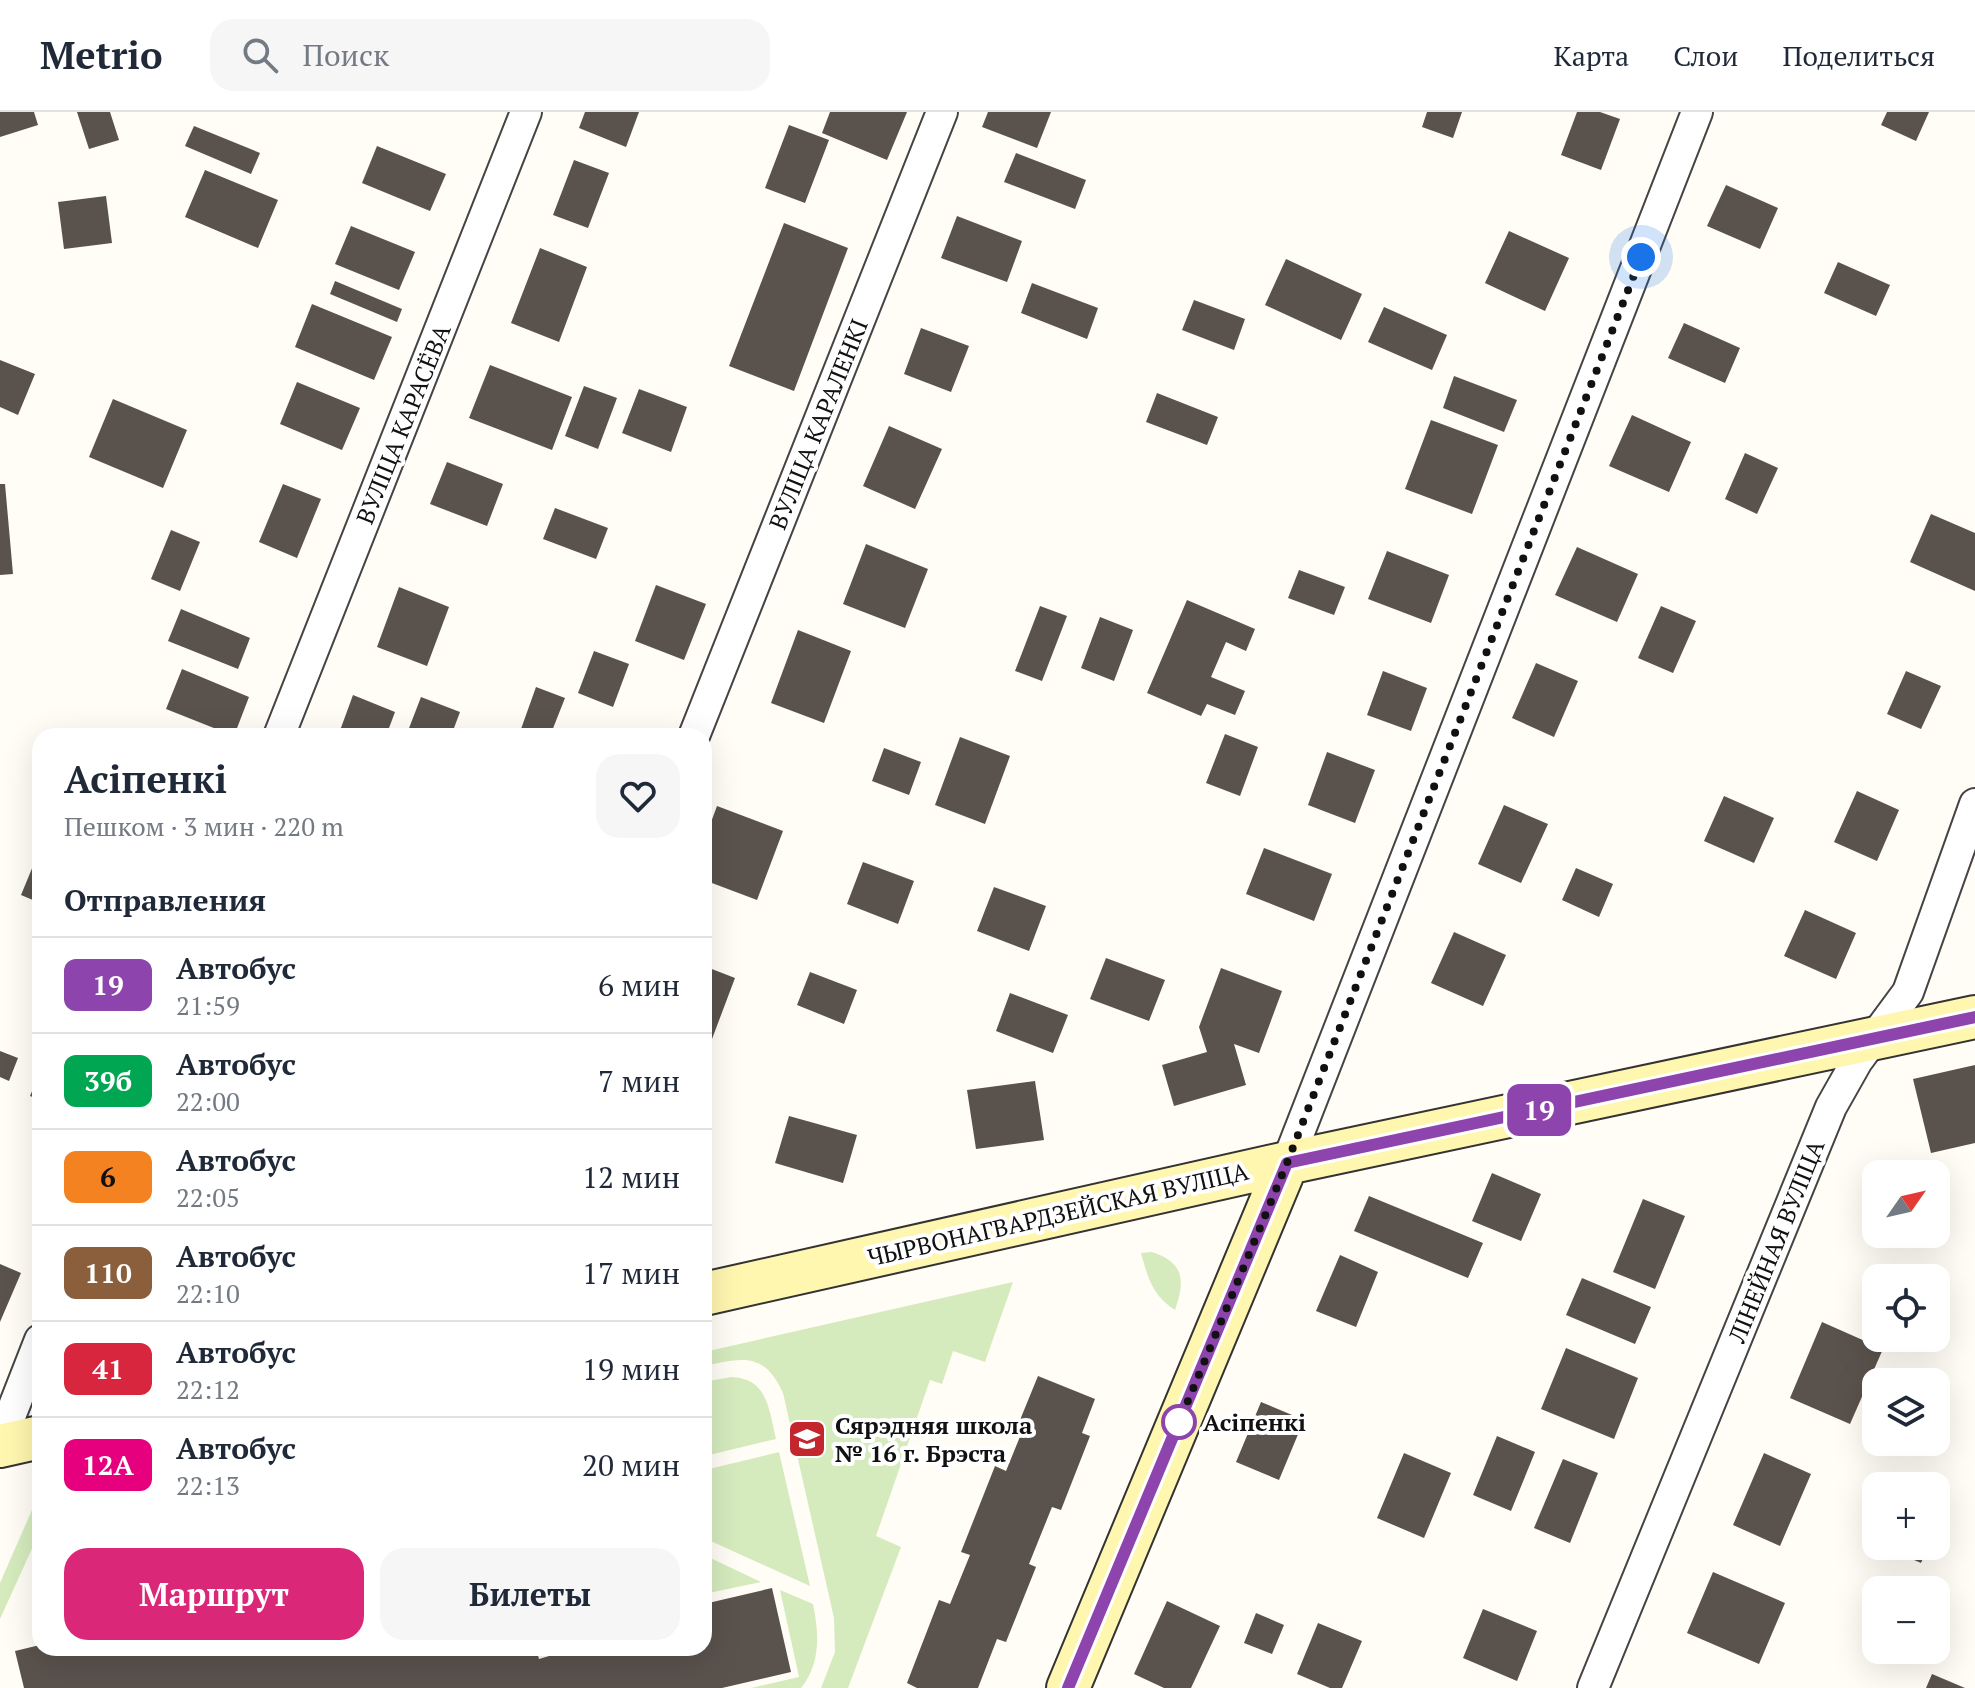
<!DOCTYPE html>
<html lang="ru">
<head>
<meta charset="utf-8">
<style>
  :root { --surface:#fff; --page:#f6f6f7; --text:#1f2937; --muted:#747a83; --line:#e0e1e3; --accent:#db2777 }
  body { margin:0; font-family:"PT Serif",serif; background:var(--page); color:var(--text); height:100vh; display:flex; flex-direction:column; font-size:30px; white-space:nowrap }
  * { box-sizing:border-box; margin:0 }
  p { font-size:26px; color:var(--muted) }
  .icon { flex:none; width:44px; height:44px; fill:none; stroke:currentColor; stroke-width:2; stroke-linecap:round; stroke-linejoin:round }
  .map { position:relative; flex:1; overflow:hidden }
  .panel { position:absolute; left:32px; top:616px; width:680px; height:928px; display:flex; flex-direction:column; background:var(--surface); border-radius:24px; box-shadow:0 8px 32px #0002 }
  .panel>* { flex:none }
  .badge { padding:0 16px; border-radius:12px; font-size:28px; line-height:52px }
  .needle { width:52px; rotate:56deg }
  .buttons { position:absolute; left:1862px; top:1048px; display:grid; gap:16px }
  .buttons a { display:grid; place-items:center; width:88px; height:88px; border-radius:16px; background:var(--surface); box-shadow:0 8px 32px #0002; font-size:40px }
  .you { position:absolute; width:40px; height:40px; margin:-20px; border:6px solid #fff; border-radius:50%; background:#1a73e8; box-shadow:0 0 0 12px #1a73e833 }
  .map>.badge { position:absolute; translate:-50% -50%; box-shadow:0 0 0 4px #fff }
  h2 { padding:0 32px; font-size:30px; line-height:72px }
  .round { display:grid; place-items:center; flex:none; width:84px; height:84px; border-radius:24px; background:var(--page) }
  .overview { display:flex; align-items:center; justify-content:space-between; height:136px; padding:0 32px }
  h1 { font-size:38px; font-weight:700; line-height:60px }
  .button { display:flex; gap:16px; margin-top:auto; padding:16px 32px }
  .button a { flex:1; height:92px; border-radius:24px; background:var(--accent); color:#fff; font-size:32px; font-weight:700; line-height:92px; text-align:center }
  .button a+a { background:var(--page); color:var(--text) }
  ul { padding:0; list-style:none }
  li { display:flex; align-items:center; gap:24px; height:96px; padding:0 32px; border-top:2px solid var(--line) }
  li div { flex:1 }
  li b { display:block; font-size:30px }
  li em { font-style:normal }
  li .badge { min-width:88px; font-weight:700; text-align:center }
  header { display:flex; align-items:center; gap:48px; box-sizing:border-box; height:112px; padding:0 40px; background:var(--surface); border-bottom:2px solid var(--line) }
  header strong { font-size:38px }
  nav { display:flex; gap:44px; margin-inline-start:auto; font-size:28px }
  .search { width:560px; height:72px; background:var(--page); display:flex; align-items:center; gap:20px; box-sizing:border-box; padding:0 28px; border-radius:24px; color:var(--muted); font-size:30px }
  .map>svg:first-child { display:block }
  .green { fill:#d5ebbd }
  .building { fill:#5a524d }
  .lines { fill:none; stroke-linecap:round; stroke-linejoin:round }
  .street-casing { stroke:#444; stroke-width:34 }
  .secondary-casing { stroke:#333; stroke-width:46 }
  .street { stroke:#fff; stroke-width:30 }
  .secondary { stroke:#fff6b0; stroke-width:42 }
  .line-casing { stroke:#fff; stroke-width:18 }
  .line { stroke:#8e44ad; stroke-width:12 }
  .walk { stroke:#111; stroke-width:8; stroke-dasharray:0 14.4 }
  .stop-dot { fill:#fff; stroke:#8e44ad; stroke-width:4 }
  .labels { text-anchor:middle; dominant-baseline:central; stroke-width:8; stroke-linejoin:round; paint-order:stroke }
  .street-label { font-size:24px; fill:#111; stroke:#fff }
  .stop-label { font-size:24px; font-weight:bold; fill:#111; stroke:#fff; text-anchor:start }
  .poi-label { font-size:24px; font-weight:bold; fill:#111; stroke:#fff; text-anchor:start }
</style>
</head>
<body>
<header>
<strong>Metrio</strong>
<div class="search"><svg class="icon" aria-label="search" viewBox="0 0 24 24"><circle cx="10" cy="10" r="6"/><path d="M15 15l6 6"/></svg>Поиск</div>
<nav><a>Карта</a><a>Слои</a><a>Поделиться</a></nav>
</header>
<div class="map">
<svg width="1975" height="1576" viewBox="0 0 1975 1576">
  <rect width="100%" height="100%" fill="#fffdf5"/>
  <!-- green -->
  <path class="green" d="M1152 1140C1185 1151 1185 1169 1175 1198 1152 1183 1148 1166 1141 1141Z
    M1013 1170 985 1250 953 1239 942 1272 930 1268 876 1424 901 1435 848 1576H821L835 1540 834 1506 783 1281C764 1239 742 1246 704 1254V1240Z
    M731 1265C768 1266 769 1298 776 1327L705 1344 704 1270Z
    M779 1340 810 1474 704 1426 711 1390 709 1357Z
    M39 1382 40 1419 0 1507V1471Z
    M704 1443 761 1470 704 1482Z
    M780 1478 813 1492C819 1521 821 1552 801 1576H751L799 1565Z"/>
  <!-- building -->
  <path class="building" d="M0 0H34L38 13 0 25Z
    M77 0H110L119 28 89 37Z
    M585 0H639L626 35 579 16Z
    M830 0H907L887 48 822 21Z
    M988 0H1051L1037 36 982 15Z
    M1427 0H1462L1453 26 1422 15Z
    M1577 0H1600L1620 7 1601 58 1561 43Z
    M1887 0H1929L1916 29 1881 13Z
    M789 13 829 28 805 91 765 76Z
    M194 14 260 41 251 62 185 34Z
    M377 34 446 62 430 99 362 71Z
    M1016 41 1086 68 1075 97 1004 70Z
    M574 48 609 61 588 116 553 103Z
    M205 58 278 88 258 136 185 105Z
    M1726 73 1778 96 1760 137 1707 114Z
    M106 84 112 131 64 137 58 90Z
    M957 104 1022 129 1007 170 941 146Z
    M784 111 848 136 794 279 729 254Z
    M351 114 415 140 399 178 335 152Z
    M1509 119 1569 146 1545 199 1485 171Z
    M540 136 587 155 559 230 511 211Z
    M1286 147 1362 182 1341 228 1265 193Z
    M1838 150 1890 173 1876 204 1824 181Z
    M335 169 402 197 397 210 330 182Z
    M1032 171 1098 196 1087 227 1021 201Z
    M1194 188 1245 207 1234 238 1182 218Z
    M312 192 392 225 374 268 295 235Z
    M1384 195 1447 223 1432 258 1368 230Z
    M1684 211 1740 236 1725 271 1668 246Z
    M921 216 969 234 951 280 904 262Z
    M0 248 35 262 18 303 0 295Z
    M490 253 572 285 552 338 469 306Z
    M1454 264 1517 288 1504 320 1443 296Z
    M297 270 360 296 342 338 280 312Z
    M584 274 617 286 598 337 565 324Z
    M639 277 687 295 671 340 622 321Z
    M1157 281 1218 305 1207 333 1146 310Z
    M113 287 187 318 163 376 89 345Z
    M1632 303 1691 330 1669 380 1609 354Z
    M1431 308 1498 333 1472 402 1405 377Z
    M889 314 942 337 915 397 863 374Z
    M1745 341 1778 356 1757 402 1725 387Z
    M447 350 503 372 487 414 430 392Z
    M0 372H5L13 462 0 463Z
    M283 372 321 387 297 446 259 430Z
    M555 396 608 416 596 447 543 427Z
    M1931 402 1975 421V479L1910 450Z
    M171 418 200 430 180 479 151 467Z
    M866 432 928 457 905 516 843 492Z
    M1577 435 1638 462 1617 510 1555 483Z
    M1387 439 1449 463 1431 511 1368 487Z
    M1299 458 1345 475 1334 503 1288 486Z
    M656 473 706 492 684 548 635 529Z
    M399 475 449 495 427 554 377 535Z
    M1187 488 1255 517 1246 539 1226 530 1211 565 1245 579 1235 603 1207 592 1201 604 1147 581Z
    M1040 494 1067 504 1042 569 1015 559Z
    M1661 494 1696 509 1673 561 1638 546Z
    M181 497 250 526 238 557 168 529Z
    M1100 505 1133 518 1114 569 1081 556Z
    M798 518 851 539 824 611 771 591Z
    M594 539 629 552 613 595 578 581Z
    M1536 551 1578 569 1554 625 1512 606Z
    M182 557 249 585 234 624 166 597Z
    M1383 559 1427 576 1411 619 1367 603Z
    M1906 559 1941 574 1921 617 1887 602Z
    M536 575 565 586 550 624H538L521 617Z
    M353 583 395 600 386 624H338Z
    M421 585 460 600 451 624H406Z
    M1225 622 1258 635 1240 684 1206 671Z
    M960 625 1010 644 985 712 935 693Z
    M884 636 921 650 909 683 872 669Z
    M1327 640 1375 658 1355 711 1308 693Z
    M1857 679 1899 698 1877 749 1834 730Z
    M1724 684 1774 706 1754 751 1704 729Z
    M1504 693 1548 712 1521 771 1478 752Z
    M717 694 783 719 757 788 704 768V729Z
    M1264 736 1332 762 1314 809 1246 782Z
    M40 737V791L21 783Z
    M863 750 914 769 898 812 847 792Z
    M1576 756 1613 772 1599 805 1562 788Z
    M994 775 1046 794 1029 839 977 819Z
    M1805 798 1856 821 1836 867 1784 844Z
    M1454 820 1506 843 1483 894 1431 871Z
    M1106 846 1165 868 1149 909 1090 887Z
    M704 854 735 866 712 927 704 924Z
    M1221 856 1282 879 1259 941 1234 932 1246 973 1174 994 1162 953 1207 940 1199 915Z
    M810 860 857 878 844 912 797 893Z
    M1010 881 1068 903 1053 941 996 919Z
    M0 939 18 946 9 969 0 965Z
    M1975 953V1031L1931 1041 1913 967Z
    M40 961V988L30 984Z
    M1035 969 1044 1028 976 1037 967 978Z
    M789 1004 857 1023 843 1071 775 1051Z
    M1492 1061 1541 1082 1521 1129 1472 1109Z
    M1369 1084 1483 1131 1468 1166 1354 1119Z
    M1643 1087 1685 1104 1655 1177 1613 1160Z
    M1340 1143 1378 1160 1356 1215 1316 1199Z
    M0 1152 21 1161 0 1210Z
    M1582 1166 1651 1195 1635 1232 1566 1203Z
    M1822 1210 1883 1237 1850 1312 1790 1286Z
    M1566 1236 1638 1266 1614 1327 1541 1297Z
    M1038 1264 1095 1287 1082 1321 1090 1324 1061 1398 1052 1395 1029 1452 1036 1455 1006 1530 997 1527 978 1576H917L907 1571 939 1488 950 1492 970 1443 961 1440 995 1354 1006 1359 1026 1310 1020 1308Z
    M1261 1290 1304 1308 1279 1368 1236 1350Z
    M1497 1324 1535 1340 1511 1399 1473 1383Z
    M1404 1341 1451 1361 1424 1426 1377 1406Z
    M1764 1341 1811 1362 1780 1434 1733 1413Z
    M1563 1347 1598 1361 1570 1431 1534 1416Z
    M1876 1406V1431L1867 1427Z
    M1882 1434H1928L1921 1451Z
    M1713 1460 1785 1491 1759 1552 1687 1521Z
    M772 1476 791 1560 722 1576H24L15 1539 40 1533V1536H536L539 1547 556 1542 559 1536H704V1492Z
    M1167 1489 1220 1514 1191 1576H1164L1134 1562Z
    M1483 1497 1537 1519 1517 1569 1463 1546Z
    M1256 1501 1284 1513 1272 1542 1244 1531Z
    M1318 1511 1362 1529 1342 1576H1330L1297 1562Z
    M1932 1562 1965 1576H1926Z"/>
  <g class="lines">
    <defs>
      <path id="street" d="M279 624 526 0
        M694 624 942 0
        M1287 1051 1697 0
        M0 1330 40 1228
        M1593 1576 1831 995 1857 949 1908 880 1975 692"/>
      <path id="secondary" d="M704 1182 1287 1051 1975 905
        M0 1334 40 1325
        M1068 1576 1287 1051"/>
    </defs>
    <!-- street casing -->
    <use href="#street" class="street-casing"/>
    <!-- secondary casing -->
    <use href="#secondary" class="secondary-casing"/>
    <!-- street -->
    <use href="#street" class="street"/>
    <!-- secondary -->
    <use href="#secondary" class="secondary"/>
  </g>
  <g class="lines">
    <defs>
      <path id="line" d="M1068 1576 1287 1051 1975 905"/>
    </defs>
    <!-- line casing -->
    <use href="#line" class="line-casing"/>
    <!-- line -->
    <use href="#line" class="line"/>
    <!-- walk -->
    <path class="walk" d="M1179 1310 1178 1313 1287 1051 1641 145"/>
  </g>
  <!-- icons -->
  <defs>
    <symbol id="school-square" viewBox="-11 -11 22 22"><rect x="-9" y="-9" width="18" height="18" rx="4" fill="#c4262e" stroke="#fff"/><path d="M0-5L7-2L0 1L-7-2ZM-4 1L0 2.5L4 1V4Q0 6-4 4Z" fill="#fff"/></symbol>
  </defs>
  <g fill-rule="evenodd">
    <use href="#school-square" x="785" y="1305" width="44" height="44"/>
  </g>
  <!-- markers -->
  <circle class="stop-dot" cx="1179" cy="1310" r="16"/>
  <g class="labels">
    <!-- street labels -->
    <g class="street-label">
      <text transform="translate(403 312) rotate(-68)">ВУЛІЦА КАРАСЁВА</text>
      <text transform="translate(818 312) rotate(-68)">ВУЛІЦА КАРАЛЕНКІ</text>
      <text transform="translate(1058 1102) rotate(-13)">ЧЫРВОНАГВАРДЗЕЙСКАЯ ВУЛІЦА</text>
      <text transform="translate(1776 1129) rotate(-68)">ЛІНЕЙНАЯ ВУЛІЦА</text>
    </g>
    <!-- stop labels -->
    <g class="stop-label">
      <text x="1203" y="1310">Асіпенкі</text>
    </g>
    <!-- poi labels -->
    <g class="poi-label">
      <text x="835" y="1313">Сярэдняя школа<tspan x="835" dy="28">№ 16 г. Брэста</tspan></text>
    </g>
  </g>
</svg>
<div class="buttons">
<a><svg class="needle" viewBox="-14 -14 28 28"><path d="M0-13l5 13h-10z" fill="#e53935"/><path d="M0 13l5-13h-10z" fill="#747a83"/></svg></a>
<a><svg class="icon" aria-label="locate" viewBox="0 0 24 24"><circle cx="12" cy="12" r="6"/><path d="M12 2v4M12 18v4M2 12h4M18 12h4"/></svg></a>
<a><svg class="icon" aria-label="layers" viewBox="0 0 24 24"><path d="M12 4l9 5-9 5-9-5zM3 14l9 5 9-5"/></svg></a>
<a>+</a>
<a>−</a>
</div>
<div class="you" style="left:1641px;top:145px"></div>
<b class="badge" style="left:1539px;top:998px;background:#8e44ad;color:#fff">19</b>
<section class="panel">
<div class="overview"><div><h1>Асіпенкі</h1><p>Пешком · 3 мин · 220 m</p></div><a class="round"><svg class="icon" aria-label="heart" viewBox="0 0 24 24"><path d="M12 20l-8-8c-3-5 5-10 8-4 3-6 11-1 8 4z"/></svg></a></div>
<h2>Отправления</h2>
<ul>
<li><span class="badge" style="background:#8e44ad;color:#fff">19</span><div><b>Автобус</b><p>21:59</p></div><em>6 мин</em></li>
<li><span class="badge" style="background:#00a651;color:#fff">39б</span><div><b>Автобус</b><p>22:00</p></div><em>7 мин</em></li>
<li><span class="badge" style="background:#f58220;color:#111">6</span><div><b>Автобус</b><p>22:05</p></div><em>12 мин</em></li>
<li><span class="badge" style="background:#8b5e3c;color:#fff">110</span><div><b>Автобус</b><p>22:10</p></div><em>17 мин</em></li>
<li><span class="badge" style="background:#d7263d;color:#fff">41</span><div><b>Автобус</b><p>22:12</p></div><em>19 мин</em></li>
<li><span class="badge" style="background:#e6007e;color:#fff">12А</span><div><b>Автобус</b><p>22:13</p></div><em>20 мин</em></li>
</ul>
<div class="button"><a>Маршрут</a><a>Билеты</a></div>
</section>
</div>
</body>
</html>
